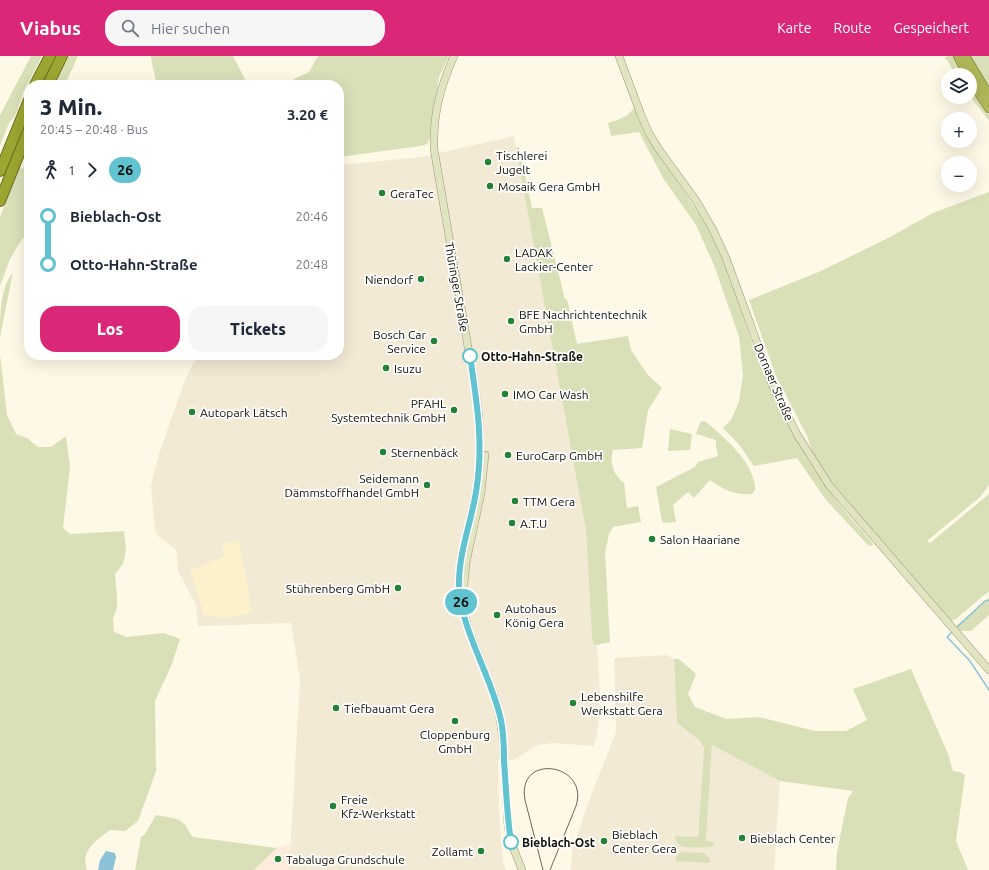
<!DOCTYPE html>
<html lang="de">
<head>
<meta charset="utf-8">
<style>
  :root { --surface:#fff; --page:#f6f6f7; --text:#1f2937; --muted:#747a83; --accent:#db2777 }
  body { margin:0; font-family:Ubuntu,sans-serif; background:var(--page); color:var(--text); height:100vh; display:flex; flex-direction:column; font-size:15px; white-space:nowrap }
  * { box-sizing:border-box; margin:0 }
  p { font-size:13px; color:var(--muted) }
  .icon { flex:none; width:22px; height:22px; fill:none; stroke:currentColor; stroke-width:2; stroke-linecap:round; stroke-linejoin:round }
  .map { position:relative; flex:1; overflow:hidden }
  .panel { position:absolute; left:24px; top:24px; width:320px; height:280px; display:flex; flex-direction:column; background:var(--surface); border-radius:16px; box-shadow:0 4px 16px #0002 }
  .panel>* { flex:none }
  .badge { padding:0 8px; border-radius:13px; font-size:14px; line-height:26px }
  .buttons { position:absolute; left:941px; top:12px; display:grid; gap:8px }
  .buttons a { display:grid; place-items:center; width:36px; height:36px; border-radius:50%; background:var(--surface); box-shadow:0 4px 16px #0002; font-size:20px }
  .map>.badge { position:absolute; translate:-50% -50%; box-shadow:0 0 0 2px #fff }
  .legs { display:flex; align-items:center; gap:6px; height:44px; padding:0 16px; font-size:13px }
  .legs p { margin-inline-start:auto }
  .headline { display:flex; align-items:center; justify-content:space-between; height:68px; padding:0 16px }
  h1 { font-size:22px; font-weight:800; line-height:30px }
  .button { display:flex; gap:8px; margin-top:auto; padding:8px 16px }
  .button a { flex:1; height:46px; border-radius:16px; background:var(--accent); color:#fff; font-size:16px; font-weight:800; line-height:46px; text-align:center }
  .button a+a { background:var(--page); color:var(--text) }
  ul { padding:0 16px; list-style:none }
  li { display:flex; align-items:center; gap:14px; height:48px; font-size:15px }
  li i { display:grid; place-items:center; width:6px; height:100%; margin:0 5px; background:currentColor }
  li i::after { content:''; width:10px; height:10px; margin:-5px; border:3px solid; border-radius:50%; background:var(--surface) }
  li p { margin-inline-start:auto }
  li:first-child i { background:linear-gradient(#0000 50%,currentColor 0) }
  li:last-child i { background:linear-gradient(currentColor 50%,#0000 0) }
  header { display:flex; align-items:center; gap:24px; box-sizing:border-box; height:56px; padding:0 20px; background:var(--accent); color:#fff }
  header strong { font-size:19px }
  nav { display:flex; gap:22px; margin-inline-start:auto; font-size:14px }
  .search { width:280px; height:36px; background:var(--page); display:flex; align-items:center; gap:10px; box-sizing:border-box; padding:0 14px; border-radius:16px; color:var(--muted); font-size:15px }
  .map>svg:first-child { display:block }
  .commercial { fill:#f3ead5 }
  .built { fill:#fcf1ca }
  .education { fill:#ffebdb }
  .green { fill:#d9e0b8 }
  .water { fill:#8cc2d7 }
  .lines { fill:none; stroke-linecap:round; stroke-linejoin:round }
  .stream { stroke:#8cc2d7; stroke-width:1.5 }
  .secondary-casing { stroke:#9f9779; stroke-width:8 }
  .trunk-casing { stroke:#6b7021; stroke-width:10 }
  .motorway-casing { stroke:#6b7021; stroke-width:12 }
  .secondary { stroke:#e1e4c1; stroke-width:7 }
  .trunk { stroke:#b0b75a; stroke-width:9 }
  .motorway { stroke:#9ca530; stroke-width:10 }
  .tram { stroke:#696658; stroke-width:1 }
  .line-1-casing { stroke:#fff; stroke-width:9 }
  .line-1 { stroke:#62c3d0; stroke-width:6 }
  .poi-dot { fill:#238234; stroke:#fff; stroke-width:1.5 }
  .stop-1-dot { fill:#fff; stroke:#62c3d0; stroke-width:2 }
  .labels { text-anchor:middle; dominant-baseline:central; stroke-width:3.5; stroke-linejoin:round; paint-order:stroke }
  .poi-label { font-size:12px; fill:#110e04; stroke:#fff; text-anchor:start }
  .street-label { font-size:12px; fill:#110e04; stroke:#fff }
  .stop-label { font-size:12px; font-weight:bold; fill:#110e04; stroke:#fff; text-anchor:start }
</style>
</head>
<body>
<header>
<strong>Viabus</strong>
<div class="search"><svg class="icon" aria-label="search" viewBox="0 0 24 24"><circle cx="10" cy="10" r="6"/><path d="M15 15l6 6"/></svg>Hier suchen</div>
<nav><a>Karte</a><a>Route</a><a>Gespeichert</a></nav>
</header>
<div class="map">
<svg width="989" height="814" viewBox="0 0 989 814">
  <rect width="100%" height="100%" fill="#fef9e6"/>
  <!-- commercial -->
  <path class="commercial" d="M514 80 586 475 592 582 594 587 597 589 600 637 598 672 594 690 554 687 538 689 517 702 512 704 498 705 499 760 503 806 506 814H289L300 623 291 567 198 570 196 549 178 515 177 498 175 493 158 480 155 474 151 430 157 404 183 329 192 309 200 299H339V109L421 101Z
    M667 599 674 603 677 667 698 683 704 691 698 781 676 780 678 788 684 790 710 791 715 786 706 785 712 689 780 725 774 814H571L572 795 588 747 616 676 614 602Z"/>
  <!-- built -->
  <path class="built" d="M239 484 252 557 224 562 204 559 190 514 225 500 222 488Z"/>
  <!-- education -->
  <path class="education" d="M291 788 289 814H254L277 792Z"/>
  <!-- green -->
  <path class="green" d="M31 0H42L24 35 16 58 9 67 0 90V59Z
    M68 0H78L65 29H54Z
    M151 0H233L248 29H157L152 8Z
    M318 0H449L439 21 430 82 427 88 421 90 339 101V29H293L292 24 309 16Z
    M948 0H954L964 19H955L948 5 944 2Z
    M968 0H989V37Z
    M970 29 989 59V65L970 40Z
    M634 52C653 100 691 138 714 184 733 224 744 267 760 308 779 355 803 401 833 440 846 457 861 473 874 489L870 490 865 486 826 444 797 402 754 410 738 387 723 372 731 364 735 355 739 345 743 319 739 281 714 209 696 169 663 122 639 76 611 80 608 67C618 64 628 61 634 52Z
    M519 91 532 152H542L565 243H567L577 288 628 280 631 294 648 319 662 332 648 354 642 392 613 394C609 407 614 419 624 427L627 452 638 450 641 466 613 471 609 478 605 497 610 586 597 589 594 588 592 582 586 475 516 92Z
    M19 112 28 113 26 133 29 142V175L18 189 10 203 0 230V161Z
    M989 136V429L980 441 927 485 930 487 989 438V536L984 539 956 563 951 565C925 535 899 505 873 474 853 452 814 411 808 382L776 320 749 244 821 215 890 181 933 157Z
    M13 216 0 281C0 260 0 232 13 216Z
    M0 298 7 359 16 378 27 382 38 391H51L66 380 70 411 63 472 70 478 124 475 126 494 123 508 115 518 117 540V551L113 563 114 576 127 581 163 577 180 583 172 608 155 645 156 715 138 765 125 775 110 774C96 785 80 794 87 814H0Z
    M702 365 706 366C725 382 756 408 755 434L752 438C735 439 723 434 710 424L694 442 688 436 673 449 676 466 666 467 662 466 656 431 695 411 698 406 718 400 716 390V384L696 378 700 367Z
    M670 373 692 378 690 394 668 395Z
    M989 542V559L971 575H960L956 570Z
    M674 603H679L696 618 688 638 695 651 726 663 759 661 815 675H846L867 664 853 633 911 613 948 698 953 715 960 716 965 719 956 785 968 814H836L837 796 848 742 853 735 780 725 712 689 706 785 715 786 713 790 710 791C703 791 684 793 679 789 676 787 676 783 675 780L698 781 704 691 698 683 677 667Z
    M156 759C165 761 179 761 185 769 189 774 189 778 194 781L277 792 254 814H135L141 781 145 778Z
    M681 796 704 797 710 803V807L676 805V800Z"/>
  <!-- water -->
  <path class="water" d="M106 795 115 797 116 801 113 814H98L100 804Z"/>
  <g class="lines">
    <!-- stream -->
    <path class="stream" d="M957 571 985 545 989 544
      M951 577 947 581 970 605 989 634"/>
    <defs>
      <path id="secondary" d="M454 0C440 32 433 58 434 93L475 332 479 362 480 408 476 435 461 506 459 529 460 542 469 575 495 641 500 662 503 685 508 770 511 786 522 814
        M619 0 641 59 649 77 658 92 697 146 713 174 726 202 774 333 798 380 829 429 989 614
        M464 529 466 507 481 437 485 399"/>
      <path id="trunk" d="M958 0 968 19
        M965 0 989 40
        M970 23 989 52"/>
      <path id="motorway" d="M35 29 50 0
        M48 29 62 0
        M0 115 29 44
        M0 145 29 73"/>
    </defs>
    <!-- secondary casing -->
    <use href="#secondary" class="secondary-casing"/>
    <!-- trunk casing -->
    <use href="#trunk" class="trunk-casing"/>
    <!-- motorway casing -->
    <use href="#motorway" class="motorway-casing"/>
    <!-- secondary -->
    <use href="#secondary" class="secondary"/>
    <!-- trunk -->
    <use href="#trunk" class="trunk"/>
    <!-- motorway -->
    <use href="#motorway" class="motorway"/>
    <!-- tram -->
    <path class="tram" d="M543 814 525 744C516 696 590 707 576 750L550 814"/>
  </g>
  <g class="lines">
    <defs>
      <path id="line-1" d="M470 300C477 347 484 389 476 436 471 467 458 499 459 531 461 573 490 618 500 660 504 675 504 690 504 705 506 732 507 760 511 786"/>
    </defs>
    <!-- line-1 casing -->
    <use href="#line-1" class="line-1-casing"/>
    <!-- line-1 -->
    <use href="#line-1" class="line-1"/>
  </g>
  <!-- markers -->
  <g class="poi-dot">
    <circle cx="488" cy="106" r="4"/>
    <circle cx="490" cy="130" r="4"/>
    <circle cx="382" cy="137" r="4"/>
    <circle cx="507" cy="203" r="4"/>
    <circle cx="421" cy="223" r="4"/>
    <circle cx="511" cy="265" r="4"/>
    <circle cx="434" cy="285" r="4"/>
    <circle cx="386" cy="312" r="4"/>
    <circle cx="505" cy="338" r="4"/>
    <circle cx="454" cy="354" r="4"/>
    <circle cx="192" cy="356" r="4"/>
    <circle cx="383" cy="396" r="4"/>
    <circle cx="508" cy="399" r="4"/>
    <circle cx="427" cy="429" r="4"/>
    <circle cx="515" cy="445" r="4"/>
    <circle cx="512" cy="467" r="4"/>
    <circle cx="652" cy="483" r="4"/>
    <circle cx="398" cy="532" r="4"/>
    <circle cx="497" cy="559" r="4"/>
    <circle cx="573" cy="647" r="4"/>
    <circle cx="336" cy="652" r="4"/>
    <circle cx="455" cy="665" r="4"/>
    <circle cx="333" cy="750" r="4"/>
    <circle cx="742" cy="782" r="4"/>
    <circle cx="604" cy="785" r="4"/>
    <circle cx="481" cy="795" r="4"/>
    <circle cx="278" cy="803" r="4"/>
  </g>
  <g class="stop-1-dot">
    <circle cx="470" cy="300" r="7"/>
    <circle cx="511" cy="786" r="7"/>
  </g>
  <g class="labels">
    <!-- poi labels -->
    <g class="poi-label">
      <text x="496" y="99">Tischlerei<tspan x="496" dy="14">Jugelt</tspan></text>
      <text x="498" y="130">Mosaik Gera GmbH</text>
      <text x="390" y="137">GeraTec</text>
      <text x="515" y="196">LADAK<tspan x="515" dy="14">Lackier-Center</tspan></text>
      <text x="413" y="223" text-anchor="end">Niendorf</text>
      <text x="519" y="258">BFE Nachrichtentechnik<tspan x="519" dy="14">GmbH</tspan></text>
      <text x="426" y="278" text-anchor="end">Bosch Car<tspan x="426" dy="14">Service</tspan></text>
      <text x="394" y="312">Isuzu</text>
      <text x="513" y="338">IMO Car Wash</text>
      <text x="446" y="347" text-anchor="end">PFAHL<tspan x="446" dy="14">Systemtechnik GmbH</tspan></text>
      <text x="200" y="356">Autopark Lätsch</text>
      <text x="391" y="396">Sternenbäck</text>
      <text x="516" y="399">EuroCarp GmbH</text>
      <text x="419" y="422" text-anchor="end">Seidemann<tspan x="419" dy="14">Dämmstoffhandel GmbH</tspan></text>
      <text x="523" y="445">TTM Gera</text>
      <text x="520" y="467">A.T.U</text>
      <text x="660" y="483">Salon Haariane</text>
      <text x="390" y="532" text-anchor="end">Stührenberg GmbH</text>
      <text x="505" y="552">Autohaus<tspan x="505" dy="14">König Gera</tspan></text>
      <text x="581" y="640">Lebenshilfe<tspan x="581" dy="14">Werkstatt Gera</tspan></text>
      <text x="344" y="652">Tiefbauamt Gera</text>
      <text x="455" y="678" text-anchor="middle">Cloppenburg<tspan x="455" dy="14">GmbH</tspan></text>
      <text x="341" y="743">Freie<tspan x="341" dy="14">Kfz-Werkstatt</tspan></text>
      <text x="612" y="778">Bieblach<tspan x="612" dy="14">Center Gera</tspan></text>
      <text x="750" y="782">Bieblach Center</text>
      <text x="473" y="795" text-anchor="end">Zollamt</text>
      <text x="286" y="803">Tabaluga Grundschule</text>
    </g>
    <!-- street labels -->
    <g class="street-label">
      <text transform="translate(457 231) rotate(80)">Thüringer Straße</text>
      <text transform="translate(774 326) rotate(67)">Dornaer Straße</text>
    </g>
    <!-- stop labels -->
    <g class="stop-label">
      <text x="481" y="300">Otto-Hahn-Straße</text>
      <text x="522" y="786">Bieblach-Ost</text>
    </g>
  </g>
</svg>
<div class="buttons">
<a><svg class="icon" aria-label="layers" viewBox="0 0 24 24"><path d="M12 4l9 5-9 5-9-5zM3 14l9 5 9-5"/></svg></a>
<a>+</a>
<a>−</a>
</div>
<b class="badge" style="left:461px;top:546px;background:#62c3d0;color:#111">26</b>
<section class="panel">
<div class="headline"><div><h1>3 Min.</h1><p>20:45 – 20:48 · Bus</p></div><b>3.20 €</b></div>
<div class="legs"><svg class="icon" aria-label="walk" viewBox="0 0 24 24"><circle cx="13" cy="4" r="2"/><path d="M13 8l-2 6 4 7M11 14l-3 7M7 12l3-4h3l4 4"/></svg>1<svg class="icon" aria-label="forward" viewBox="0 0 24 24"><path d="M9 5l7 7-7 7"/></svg><b class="badge" style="background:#62c3d0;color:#111">26</b></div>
<ul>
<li><i style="color:#62c3d0"></i><b>Bieblach-Ost</b><p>20:46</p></li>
<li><i style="color:#62c3d0"></i><b>Otto-Hahn-Straße</b><p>20:48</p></li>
</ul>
<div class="button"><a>Los</a><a>Tickets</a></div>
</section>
</div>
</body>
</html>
